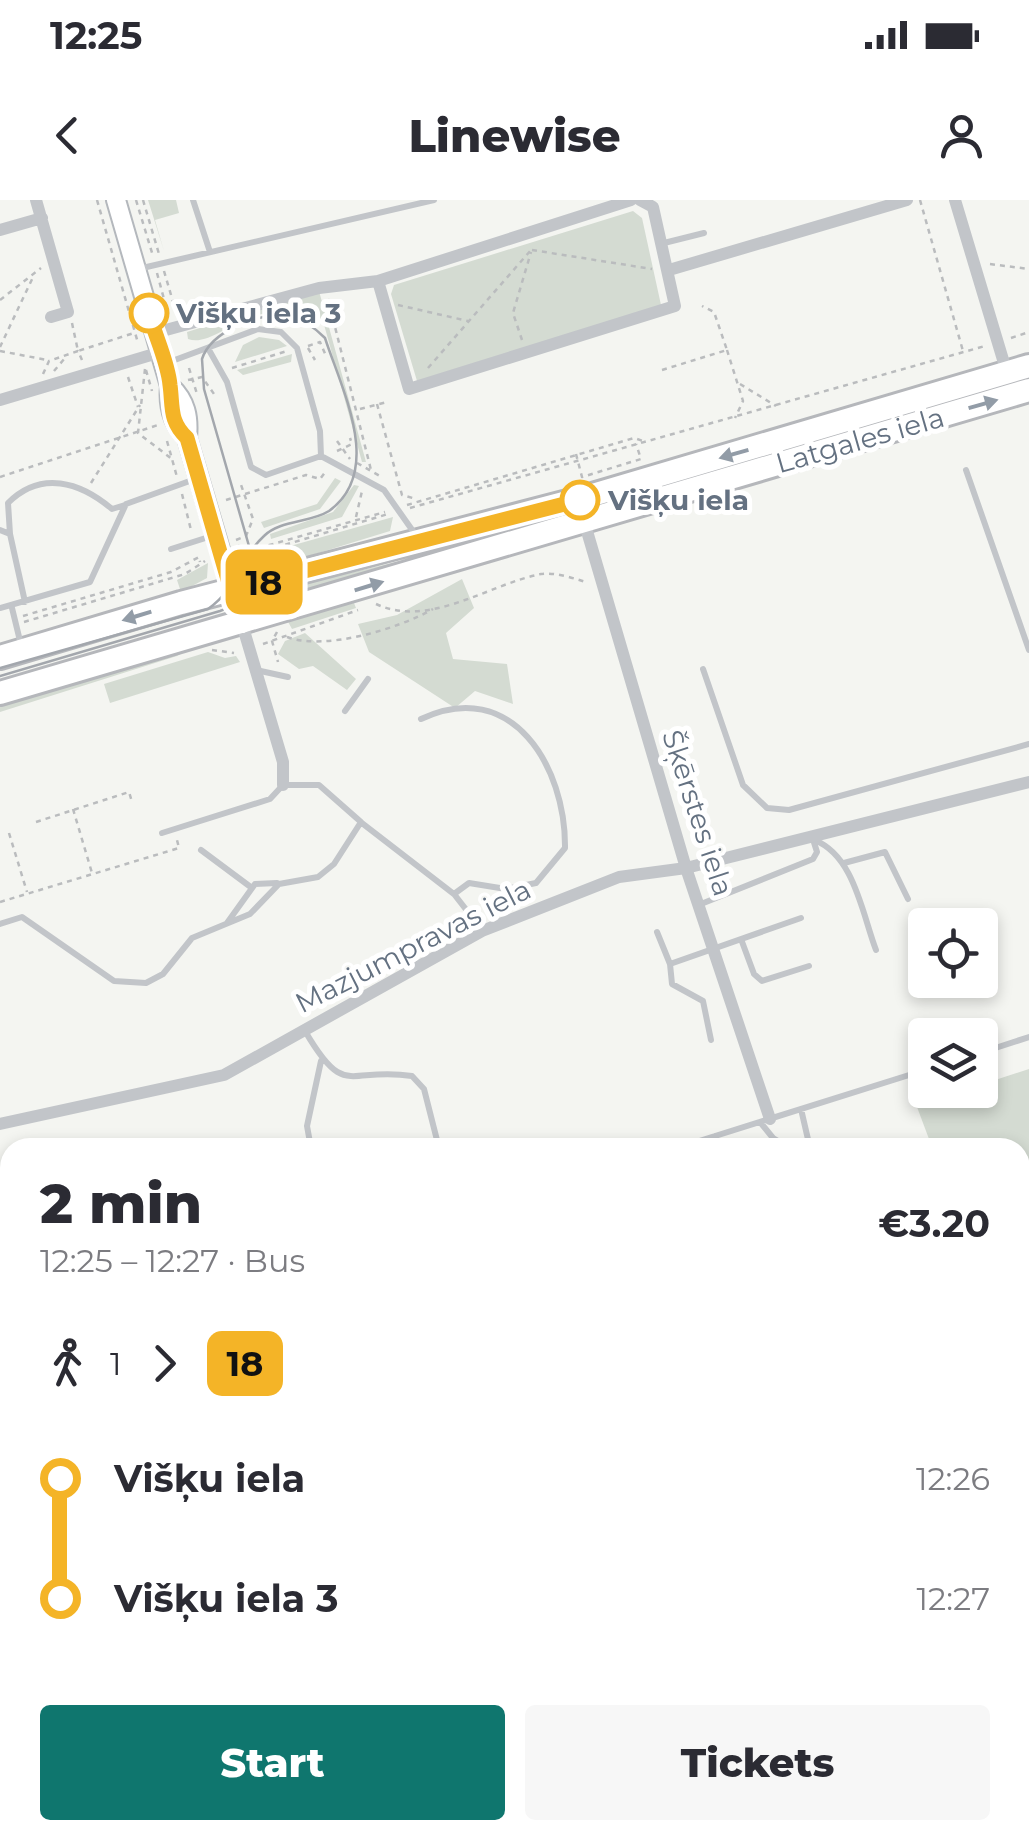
<!DOCTYPE html>
<html lang="en">
<head>
<meta charset="utf-8">
<style>
  :root { --surface:#fff; --page:#f7f7f7; --text:#2b2b33; --muted:#7c7c81; --accent:#0f766e }
  body { margin:0; font-family:Montserrat,sans-serif; background:var(--page); color:var(--text); height:100vh; display:flex; flex-direction:column; font-size:38px; white-space:nowrap }
  * { box-sizing:border-box; margin:0 }
  p { font-size:32px; color:var(--muted) }
  .icon { flex:none; width:55px; height:55px; fill:none; stroke:currentColor; stroke-width:2; stroke-linecap:round; stroke-linejoin:round }
  .map { position:relative; flex:1; overflow:hidden }
  .drawer { position:absolute; left:0px; top:938px; width:1030px; height:702px; display:flex; flex-direction:column; background:var(--surface); border-radius:30px 30px 0 0; box-shadow:0 5px 15px #0003 }
  .drawer>* { flex:none }
  .badge { padding:0 20px; border-radius:15px; font-size:35px; line-height:65px }
  .buttons { position:absolute; left:908px; top:708px; display:grid; gap:20px }
  .buttons a { display:grid; place-items:center; width:90px; height:90px; border-radius:10px; background:var(--surface); box-shadow:0 5px 15px #0003; font-size:50px }
  .map>.badge { position:absolute; translate:-50% -50%; box-shadow:0 0 0 5px #fff }
  .legs { display:flex; align-items:center; gap:15px; height:110px; padding:0 40px; font-size:32px }
  .legs p { margin-inline-start:auto }
  .summary { display:flex; align-items:center; justify-content:space-between; height:170px; padding:0 40px }
  h1 { font-size:55px; font-weight:800; line-height:75px }
  .action { display:flex; gap:20px; margin-top:auto; padding:20px 40px }
  .action a { flex:1; height:115px; border-radius:10px; background:var(--accent); color:#fff; font-size:40px; font-weight:800; line-height:115px; text-align:center }
  .action a+a { background:var(--page); color:var(--text) }
  ul { padding:0 40px; list-style:none }
  li { display:flex; align-items:center; gap:35px; height:120px; font-size:38px }
  li i { display:grid; place-items:center; width:15px; height:100%; margin:0 12px; background:currentColor }
  li i::after { content:''; width:25px; height:25px; margin:-12px; border:8px solid; border-radius:50%; background:var(--surface) }
  li p { margin-inline-start:auto }
  li:first-child i { background:linear-gradient(#0000 50%,currentColor 0) }
  li:last-child i { background:linear-gradient(currentColor 50%,#0000 0) }
  .status { display:flex; justify-content:space-between; align-items:center; height:70px; padding:0 50px; background:var(--surface); direction:ltr }
  .status svg { height:28px; fill:currentColor }
  header { display:flex; justify-content:space-between; align-items:center; height:130px; padding:0 40px; background:var(--surface); font-size:45px; font-weight:800 }
  .map>svg:first-child { display:block }
  .green { fill:#d4dbd2 }
  .lines { fill:none; stroke-linecap:round; stroke-linejoin:round }
  .stream { stroke:#bbc5cb; stroke-width:4 }
  .secondary-casing { stroke:#b4b8bd; stroke-width:22 }
  .highway-casing { stroke:#b5b7bb; stroke-width:28 }
  .path { stroke:#babcbe; stroke-width:2.5; stroke-dasharray:5 5; stroke-linecap:butt }
  .lane { stroke:#c2c5c9; stroke-width:6 }
  .street { stroke:#c2c5c9; stroke-width:12 }
  .secondary { stroke:#fff; stroke-width:18 }
  .highway { stroke:#fff; stroke-width:22 }
  .tram { stroke:#a3a7ad; stroke-width:2.5 }
  .oneway { fill:#929ca7 }
  .line-1-casing { stroke:#fff; stroke-width:22 }
  .line-1 { stroke:#f4b427; stroke-width:15 }
  .stop-1-dot { fill:#fff; stroke:#f4b427; stroke-width:5 }
  .labels { text-anchor:middle; dominant-baseline:central; stroke-width:10; stroke-linejoin:round; paint-order:stroke }
  .stop-label { font-size:28px; font-weight:bold; fill:#647181; stroke:#fff; text-anchor:start }
  .street-label { font-size:28px; fill:#647181; stroke:#fff }
</style>
</head>
<body>
<div class="status"><b>12:25</b><svg viewBox="0 0 49 12"><path d="M0 12V9h3v3zM5 12V6h3v6zM10 12V3h3v9zM15 12V0h3v12zM26 1h20v11H26zM47 4h2v5h-2z"/></svg></div>
<header><svg class="icon" aria-label="back" viewBox="0 0 24 24"><path d="M15 5l-7 7 7 7"/></svg>Linewise<svg class="icon" aria-label="person" viewBox="0 0 24 24"><circle cx="12" cy="8" r="4"/><path d="M4 21q1-7 8-7t8 7"/></svg></header>
<div class="map">
<svg width="1029" height="1638" viewBox="0 0 1029 1638">
  <rect width="100%" height="100%" fill="#f4f5f1"/>
  <!-- green -->
  <path class="green" d="M148 0H176L179 13 155 20 164 51Z
    M633 11 642 18 661 105 417 181 391 94 394 85Z
    M319 91 366 262H362L323 121C255 88 217 150 188 139L187 132Z
    M259 137 279 140 287 146 235 162 243 145Z
    M292 154 291 162 243 175 237 170Z
    M335 278 341 281 320 309 264 328 261 322 317 304Z
    M354 285 359 286 342 317 271 339 270 334 333 312Z
    M393 317 390 331 273 367 267 356 269 352Z
    M413 358 282 404 278 390Z
    M208 363 207 378 181 392 177 380Z
    M462 379 474 408 446 433 453 459 507 464 513 504 475 491 455 508 369 452 358 424 397 415Z
    M354 403 356 408 292 429 286 418Z
    M305 433 356 479 347 490 313 466 299 469 278 454 285 441Z
    M190 449 177 456 0 512V506L65 486 64 482Z
    M208 452 225 458 236 456 240 462 110 503 104 484Z
    M1029 869V1638H371L367 1630H1020V948L932 947 917 907 964 890H980V885Z"/>
  <g class="lines">
    <!-- stream -->
    <path class="stream" d="M0 1605 10 1602"/>
    <defs>
      <path id="secondary" d="M116 0 170 186C168 206 172 223 187 238
        M170 186C186 201 189 217 187 238L242 424"/>
      <path id="highway" d="M0 457 181 403 579 299 1029 166
        M0 493 1029 190"/>
    </defs>
    <!-- secondary casing -->
    <use href="#secondary" class="secondary-casing"/>
    <!-- highway casing -->
    <use href="#highway" class="highway-casing"/>
    <!-- path -->
    <path class="path" d="M97 0 138 143
      M136 0 153 56
      M143 0 159 54
      M920 0 963 151
      M532 50 652 69
      M990 64 1029 69
      M164 71 176 112
      M157 73 168 114
      M328 99 371 270
      M0 100 41 68
      M398 105 468 121
      M72 123 78 151 134 133
      M1011 138 1029 132
      M522 140 513 113 531 52
      M308 146 320 142 326 156
      M0 147 34 75
      M308 148 315 160
      M727 150 743 201 735 218
      M0 151 47 160
      M189 168 197 194
      M232 168 287 151
      M428 168 531 50
      M145 169 138 233 172 259
      M146 170 152 191
      M662 170 727 150 714 112 702 106
      M54 171 65 158
      M43 174 49 161 78 151 82 160
      M128 177 138 207
      M188 180 202 177 214 194
      M740 184 776 206
      M377 204 402 295 416 299
      M360 209 387 202
      M167 241 177 277
      M337 241 350 259
      M337 251 352 244 350 238
      M576 254 582 277 641 259 636 244
      M357 263 380 276
      M0 277 161 224
      M91 283 140 205
      M182 294 191 330
      M226 300 306 275 320 279 326 271
      M407 305 634 238 643 241
      M410 308 985 146
      M356 317 362 291
      M236 340 246 336 253 319 240 282
      M238 346 259 348 266 361
      M259 348 385 312
      M236 352 271 349 388 314
      M376 404C429 429 489 384 541 374 556 372 572 378 586 382
      M23 416 171 372 199 357 200 362
      M24 422 185 374 205 361
      M277 432 272 441 278 462
      M287 437C325 451 398 429 433 409
      M263 444 358 410
      M212 450 234 453
      M73 609 92 673
      M36 622 129 592 132 602
      M9 633 27 692
      M0 702 179 648 177 640
      M0 1374 10 1377
      M0 1627 10 1623
      M677 1630 684 1638"/>
    <!-- lane -->
    <path class="lane" d="M193 0 210 52
      M664 43 704 33
      M138 69 434 0
      M209 150 227 182 251 267 266 275 321 256
      M164 164 258 129 281 132 297 148 320 231 321 256
      M321 256 384 290 415 334
      M966 270 1029 450
      M0 330 10 334 25 402
      M10 334 8 303C41 270 80 282 112 309L125 305
      M171 349 215 335
      M0 408 90 382 126 304 198 278
      M12 408 21 445
      M703 469 743 585 767 608 789 610 1029 544
      M256 470 288 477
      M345 511 368 479
      M421 519C512 476 566 567 565 648L536 683 506 689 469 683 454 694
      M362 623 454 694 482 730
      M814 640C854 655 862 713 876 750
      M201 650 252 688
      M844 663 885 652 908 699
      M701 704 813 659 817 652 812 636
      M227 723 255 684 277 683
      M0 724 22 717 114 781 146 783 163 774 192 738 250 714 279 684 318 677 334 664 361 622 319 585H283L270 599 162 633
      M657 732 670 764 801 718
      M741 739 754 774 762 781 809 766
      M670 764 672 784 703 801 711 840
      M305 831C346 901 348 866 412 876L424 889 439 948
      M980 853 1029 837
      M801 909 810 948
      M760 922 773 938 790 948
      M715 936 717 948
      M311 948 307 926 321 861
      M677 948 925 870
      M0 1248 10 1251"/>
    <!-- street -->
    <path class="street" d="M36 0 68 112 51 117
      M955 0 1007 173
      M0 30 42 18
      M669 70 907 0
      M378 81 409 189 675 106 653 7 640 0
      M155 133 319 88 378 81 631 0
      M0 200 161 152
      M584 321 686 668 770 919
      M242 424 283 562V585
      M0 924 224 875 482 731 619 677 686 668 1029 582"/>
    <!-- secondary -->
    <use href="#secondary" class="secondary"/>
    <!-- highway -->
    <use href="#highway" class="highway"/>
    <!-- tram -->
    <path class="tram" d="M0 468 208 409C239 387 240 358 264 336 280 320 310 323 329 311 385 271 341 188 325 138 315 128 298 115 283 115 256 115 211 131 202 159L204 189 251 353C256 381 249 401 220 411L0 476"/>
  </g>
  <!-- one-way arrows -->
  <defs><path id="oneway-solid" d="M-6-.8H1V-3.2L6.5 0L1 3.2V.8H-6Z" transform="scale(2.5)"/></defs>
  <g class="oneway">
    <use href="#oneway-solid" transform="translate(983 204) rotate(-16)"/>
    <use href="#oneway-solid" transform="translate(734 254) rotate(164)"/>
    <use href="#oneway-solid" transform="translate(369 386) rotate(-17)"/>
    <use href="#oneway-solid" transform="translate(137 416) rotate(163)"/>
  </g>
  <g class="lines">
    <defs>
      <path id="line-1" d="M149 113C155 136 168 162 170 185 173 207 169 221 187 238L231 390 580 300"/>
    </defs>
    <!-- line-1 casing -->
    <use href="#line-1" class="line-1-casing"/>
    <!-- line-1 -->
    <use href="#line-1" class="line-1"/>
  </g>
  <!-- markers -->
  <g class="stop-1-dot">
    <circle cx="149" cy="113" r="18"/>
    <circle cx="580" cy="300" r="18"/>
  </g>
  <g class="labels">
    <!-- stop labels -->
    <g class="stop-label">
      <text x="176" y="113">Višķu iela 3</text>
      <text x="608" y="300">Višķu iela</text>
    </g>
    <!-- street labels -->
    <g class="street-label">
      <text transform="translate(860 240) rotate(-16)">Latgales iela</text>
      <text transform="translate(698 613) rotate(72)">Šķērstes iela</text>
      <text transform="translate(413 746) rotate(-27)">Mazjumpravas iela</text>
    </g>
  </g>
</svg>
<div class="buttons">
<a><svg class="icon" aria-label="locate" viewBox="0 0 24 24"><circle cx="12" cy="12" r="6"/><path d="M12 2v4M12 18v4M2 12h4M18 12h4"/></svg></a>
<a><svg class="icon" aria-label="layers" viewBox="0 0 24 24"><path d="M12 4l9 5-9 5-9-5zM3 14l9 5 9-5"/></svg></a>
</div>
<b class="badge" style="left:264px;top:382px;background:#f4b427;color:#111">18</b>
<section class="drawer">
<div class="summary"><div><h1>2 min</h1><p>12:25 – 12:27 · Bus</p></div><b>€3.20</b></div>
<div class="legs"><svg class="icon" aria-label="walk" viewBox="0 0 24 24"><circle cx="13" cy="4" r="2"/><path d="M13 8l-2 6 4 7M11 14l-3 7M7 12l3-4h3l4 4"/></svg>1<svg class="icon" aria-label="forward" viewBox="0 0 24 24"><path d="M9 5l7 7-7 7"/></svg><b class="badge" style="background:#f4b427;color:#111">18</b></div>
<ul>
<li><i style="color:#f4b427"></i><b>Višķu iela</b><p>12:26</p></li>
<li><i style="color:#f4b427"></i><b>Višķu iela 3</b><p>12:27</p></li>
</ul>
<div class="action"><a>Start</a><a>Tickets</a></div>
</section>
</div>
</body>
</html>
